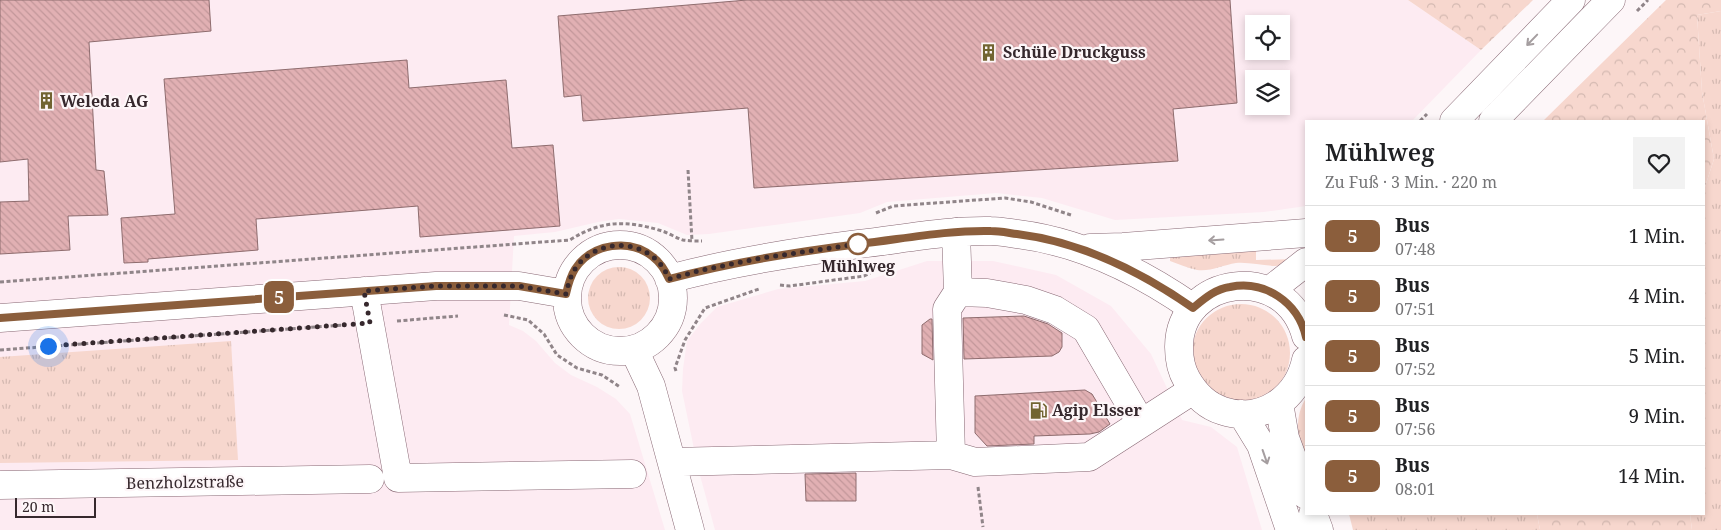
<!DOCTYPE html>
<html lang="de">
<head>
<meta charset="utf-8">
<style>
  :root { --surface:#fff; --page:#f2f2f2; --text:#202124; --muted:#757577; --line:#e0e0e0 }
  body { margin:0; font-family:"Noto Serif",serif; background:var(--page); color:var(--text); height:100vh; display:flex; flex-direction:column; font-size:19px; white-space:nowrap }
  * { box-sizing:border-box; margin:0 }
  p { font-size:16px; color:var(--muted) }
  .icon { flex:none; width:28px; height:28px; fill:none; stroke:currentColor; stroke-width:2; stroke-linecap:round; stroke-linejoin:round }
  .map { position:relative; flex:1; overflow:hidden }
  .details { position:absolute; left:1305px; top:120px; width:400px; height:395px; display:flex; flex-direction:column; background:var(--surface); border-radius:0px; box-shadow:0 2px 8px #0003 }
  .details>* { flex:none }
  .badge { padding:0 10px; border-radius:8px; font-size:18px; line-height:32px }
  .buttons { position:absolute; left:1245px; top:15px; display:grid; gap:10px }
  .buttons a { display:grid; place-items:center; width:45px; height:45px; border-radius:0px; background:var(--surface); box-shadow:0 2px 8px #0003; font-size:25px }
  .scale { position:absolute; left:15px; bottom:12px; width:81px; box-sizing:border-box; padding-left:5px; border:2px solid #36282d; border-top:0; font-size:14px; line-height:18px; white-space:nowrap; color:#36282d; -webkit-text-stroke:4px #fdf6f8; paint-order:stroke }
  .you { position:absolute; width:25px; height:25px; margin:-12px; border:4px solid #fff; border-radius:50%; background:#1a73e8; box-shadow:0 0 0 8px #1a73e833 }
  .map>.badge { position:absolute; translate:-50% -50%; box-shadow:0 0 0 2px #fff }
  .round { display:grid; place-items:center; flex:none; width:52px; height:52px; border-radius:0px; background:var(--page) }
  .summary { display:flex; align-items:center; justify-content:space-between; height:85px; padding:0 20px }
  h1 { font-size:24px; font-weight:600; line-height:38px }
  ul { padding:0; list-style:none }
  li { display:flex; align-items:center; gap:15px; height:60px; padding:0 20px; border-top:1px solid var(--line) }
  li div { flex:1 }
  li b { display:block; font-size:19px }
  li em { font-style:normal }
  li .badge { min-width:55px; font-weight:700; text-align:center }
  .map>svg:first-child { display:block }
  .built { fill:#fdebf2; fill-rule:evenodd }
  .grass { fill:url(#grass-tufts) }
  .forest { fill:url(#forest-crowns) }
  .building { fill:url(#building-back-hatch); stroke:#8e6c6e }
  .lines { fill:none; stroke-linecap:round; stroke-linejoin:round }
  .minor-casing { stroke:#886874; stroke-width:29 }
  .major-casing { stroke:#886874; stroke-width:29 }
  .path { stroke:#908589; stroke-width:3; stroke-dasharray:4 2.5; stroke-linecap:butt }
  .minor { stroke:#fff; stroke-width:28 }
  .major { stroke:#fff; stroke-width:28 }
  .oneway { stroke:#a59ea0 }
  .line-casing { stroke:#fff; stroke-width:11 }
  .line { stroke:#8b5e3c; stroke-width:8 }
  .walk { stroke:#36282d; stroke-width:5; stroke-dasharray:0 9 }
  .stop-dot { fill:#fff; stroke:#8b5e3c; stroke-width:2.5 }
  .labels { text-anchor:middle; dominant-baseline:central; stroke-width:4.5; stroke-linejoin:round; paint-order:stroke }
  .poi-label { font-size:16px; font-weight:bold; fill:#36282d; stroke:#fdf6f8; text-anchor:start }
  .stop-label { font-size:16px; font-weight:bold; fill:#36282d; stroke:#fdf6f8 }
  .street-label { font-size:16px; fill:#36282d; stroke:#fdf6f8 }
</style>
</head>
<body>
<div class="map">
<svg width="1721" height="530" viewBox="0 0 1721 530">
  <defs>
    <pattern id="grass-tufts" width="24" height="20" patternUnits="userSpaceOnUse" patternTransform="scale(1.25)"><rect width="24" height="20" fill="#f7d7ce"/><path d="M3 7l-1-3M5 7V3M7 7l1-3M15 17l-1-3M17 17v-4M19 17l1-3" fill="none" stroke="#d4b9b1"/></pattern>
    <pattern id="forest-crowns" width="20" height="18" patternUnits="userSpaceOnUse" patternTransform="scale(1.25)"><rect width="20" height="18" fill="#f7d7ce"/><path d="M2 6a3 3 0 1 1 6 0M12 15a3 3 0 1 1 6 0" fill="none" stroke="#d4b9b1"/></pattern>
    <pattern id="building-back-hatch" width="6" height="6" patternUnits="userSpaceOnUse" patternTransform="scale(1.25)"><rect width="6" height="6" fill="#e1b0b3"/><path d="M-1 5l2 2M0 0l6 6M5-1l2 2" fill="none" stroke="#c2979a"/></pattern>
  </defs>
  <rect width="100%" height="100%" fill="#fdf6f8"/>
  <!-- built -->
  <path class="built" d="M0 0H1408L1481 50 1412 121H1306V206L1264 212 1115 220 1042 198 996 193 887 202 860 213 709 234 687 235 658 223 619 219 598 222 555 232 514 236 509 325 523 331 536 341 555 363 571 375 597 387 616 399 630 414 665 530H0ZM1254 24H1281V51H1254ZM1254 79H1281V106H1254Z
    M927 261H993L1056 275 1111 306 1151 354 1182 420 1211 427 1237 447 1262 530H715L698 468 682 391 683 369 687 341 701 323 717 307 778 289 865 281Z"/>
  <!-- grass -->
  <path class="grass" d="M1721 11V530H1692L1690 514H1704V190L1714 159 1702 92 1697 15Z
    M1256 248V260L1297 259C1280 273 1256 261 1236 263 1223 265 1210 272 1197 270 1188 268 1179 264 1170 261V254Z
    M588 298a31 31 0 1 1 62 0a31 31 0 1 1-62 0Z
    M1192 353a49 49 0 1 1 98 0a49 49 0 1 1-98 0Z
    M231 341 238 460 0 463V357Z
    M1306 398 1305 424 1306 468C1299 445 1292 420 1306 398Z
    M1349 514H1537L1540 530H1353Z"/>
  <!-- forest -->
  <path class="forest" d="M1408 0H1533L1481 50Z
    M1666 0H1721V11L1697 15 1702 92 1714 159 1704 190V121H1543Z
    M1537 514H1690L1692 530H1540Z"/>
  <!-- building -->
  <path class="building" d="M0 0H209L211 31 89 42 96 170 104 171 108 215 68 216 70 250 0 254V202L29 201 28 159 0 162Z
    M747 0H1230L1237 103 1173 109 1178 161 754 188 748 108 583 121 581 95 564 97 558 16Z
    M407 60 409 88 506 80 512 148 553 145 560 226 420 237 418 206 256 219 258 250 148 259V262L124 263 121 218 175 214 164 79Z
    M1024 316 1048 324 1062 333V347L1059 352 1052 356 964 359 963 318Z
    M930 319H932L933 360 922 354V325Z
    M1085 390 1092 394 1110 424 1099 432 1090 434 1034 436V444L987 446 975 433V396Z
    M856 473V501H806L805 474Z"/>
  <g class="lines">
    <defs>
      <path id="minor" d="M567 298a53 53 0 1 1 106 0a53 53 0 1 1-106 0Z
        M1090 248 1123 247 1306 233
        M669 279C732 262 795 252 859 244 903 239 947 230 991 231 1000 231 1009 233 1017 234 1082 242 1140 271 1193 308
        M364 291 398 478 632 474
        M958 292 987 293 1026 300 1055 310 1086 329 1141 423
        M0 318 436 286H519L566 294
        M634 350 651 386 690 530
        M951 455 947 309 958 292 956 232
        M672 462 951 455 975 462 1089 457 1193 390
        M0 485 370 479"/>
      <path id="major" d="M1454 121 1571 0
        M1493 121 1611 0
        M1269 291 1306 262
        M1306 336C1286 260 1179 276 1179 347 1179 359 1181 370 1187 380 1195 394 1207 406 1223 411 1262 424 1298 398 1306 360
        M1279 403 1285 438 1306 495
        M1242 414 1261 445 1290 530
        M1313 514 1319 530"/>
    </defs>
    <!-- minor casing -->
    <use href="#minor" class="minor-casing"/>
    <!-- major casing -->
    <use href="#major" class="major-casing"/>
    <!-- path -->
    <path class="path" d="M1637 11 1648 0
      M1420 121 1427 114
      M688 170 692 241
      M876 213 893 206 1005 198 1031 202 1071 215
      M0 282 570 240C601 220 627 220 662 231 669 233 676 238 683 240 689 241 696 241 702 241
      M780 285 790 286 864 276 874 271
      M504 315 528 320 544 334 557 355 577 368 602 375 620 387
      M397 321 458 316
      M0 350 343 325
      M676 371 675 368 685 340 705 308 759 289
      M978 487 983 527"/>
    <!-- minor -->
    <use href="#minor" class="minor"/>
    <!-- major -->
    <use href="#major" class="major"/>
  </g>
  <!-- one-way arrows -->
  <defs><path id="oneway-shaft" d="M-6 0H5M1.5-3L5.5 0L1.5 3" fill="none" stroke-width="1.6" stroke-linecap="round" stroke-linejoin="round" transform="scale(1.25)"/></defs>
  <g class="oneway">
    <use href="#oneway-shaft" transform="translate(1532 40) rotate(134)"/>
    <use href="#oneway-shaft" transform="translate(1216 240) rotate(176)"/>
    <use href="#oneway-shaft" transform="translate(1265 457) rotate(71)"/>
  </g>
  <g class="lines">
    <defs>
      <path id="line" d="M0 318 436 286H519L566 294C568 285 570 277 575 269 592 243 630 238 653 257 661 263 665 270 669 279 732 262 795 252 859 244 903 239 947 230 991 231 1000 231 1009 233 1017 234 1082 242 1140 271 1193 308 1204 299 1215 289 1230 287 1265 280 1298 302 1306 337"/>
    </defs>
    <!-- line casing -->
    <use href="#line" class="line-casing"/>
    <!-- line -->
    <use href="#line" class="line"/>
    <!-- walk -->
    <path class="walk" d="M48 346 370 323 364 291 436 286H519L566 294C568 285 570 277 575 269 592 243 630 238 653 257 661 263 665 270 669 279L702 270 762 258 858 244"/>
  </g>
  <!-- icons -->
  <defs>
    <symbol id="building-bare" viewBox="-9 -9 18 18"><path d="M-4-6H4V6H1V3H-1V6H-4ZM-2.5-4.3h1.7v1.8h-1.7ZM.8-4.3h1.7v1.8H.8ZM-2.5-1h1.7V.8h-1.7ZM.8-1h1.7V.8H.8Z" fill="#716431" stroke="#fdf6f8" stroke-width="2.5" paint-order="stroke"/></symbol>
    <symbol id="fuel-bare" viewBox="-9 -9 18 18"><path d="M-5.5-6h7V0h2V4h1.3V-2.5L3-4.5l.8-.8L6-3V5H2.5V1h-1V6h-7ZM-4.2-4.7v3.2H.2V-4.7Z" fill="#716431" stroke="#fdf6f8" stroke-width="2.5" paint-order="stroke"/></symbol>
  </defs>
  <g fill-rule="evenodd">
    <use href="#building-bare" x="976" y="40" width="25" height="25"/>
    <use href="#building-bare" x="34" y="88" width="25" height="25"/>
    <use href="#fuel-bare" x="1026" y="398" width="25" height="25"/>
  </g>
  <!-- markers -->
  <circle class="stop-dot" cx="858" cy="244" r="10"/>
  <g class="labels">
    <!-- poi labels -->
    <g class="poi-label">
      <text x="1003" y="52">Schüle Druckguss</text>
      <text x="60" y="101">Weleda AG</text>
      <text x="1052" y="410">Agip Elsser</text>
    </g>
    <!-- stop labels -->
    <g class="stop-label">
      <text x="858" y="266">Mühlweg</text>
    </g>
    <!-- street labels -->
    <g class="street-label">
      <text transform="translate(185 482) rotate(-1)">Benzholzstraße</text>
    </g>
  </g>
</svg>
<div class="buttons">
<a><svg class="icon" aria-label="locate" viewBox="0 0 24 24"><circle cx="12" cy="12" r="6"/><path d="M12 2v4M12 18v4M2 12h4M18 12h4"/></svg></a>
<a><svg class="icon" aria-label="layers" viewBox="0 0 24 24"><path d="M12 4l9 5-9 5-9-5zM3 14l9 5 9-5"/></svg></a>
</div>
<div class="scale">20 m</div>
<div class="you" style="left:48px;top:346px"></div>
<b class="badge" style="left:279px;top:297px;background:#8b5e3c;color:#fff">5</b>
<section class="details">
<div class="summary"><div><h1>Mühlweg</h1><p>Zu Fuß · 3 Min. · 220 m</p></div><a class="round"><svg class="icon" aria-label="heart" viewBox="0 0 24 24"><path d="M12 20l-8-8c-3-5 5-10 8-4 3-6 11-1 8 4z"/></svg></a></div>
<ul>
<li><span class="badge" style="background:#8b5e3c;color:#fff">5</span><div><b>Bus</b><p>07:48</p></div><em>1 Min.</em></li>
<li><span class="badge" style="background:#8b5e3c;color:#fff">5</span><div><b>Bus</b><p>07:51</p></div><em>4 Min.</em></li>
<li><span class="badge" style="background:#8b5e3c;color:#fff">5</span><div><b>Bus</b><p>07:52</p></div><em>5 Min.</em></li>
<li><span class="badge" style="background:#8b5e3c;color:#fff">5</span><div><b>Bus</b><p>07:56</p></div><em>9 Min.</em></li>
<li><span class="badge" style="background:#8b5e3c;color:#fff">5</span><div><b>Bus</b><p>08:01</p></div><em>14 Min.</em></li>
</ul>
</section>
</div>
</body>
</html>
